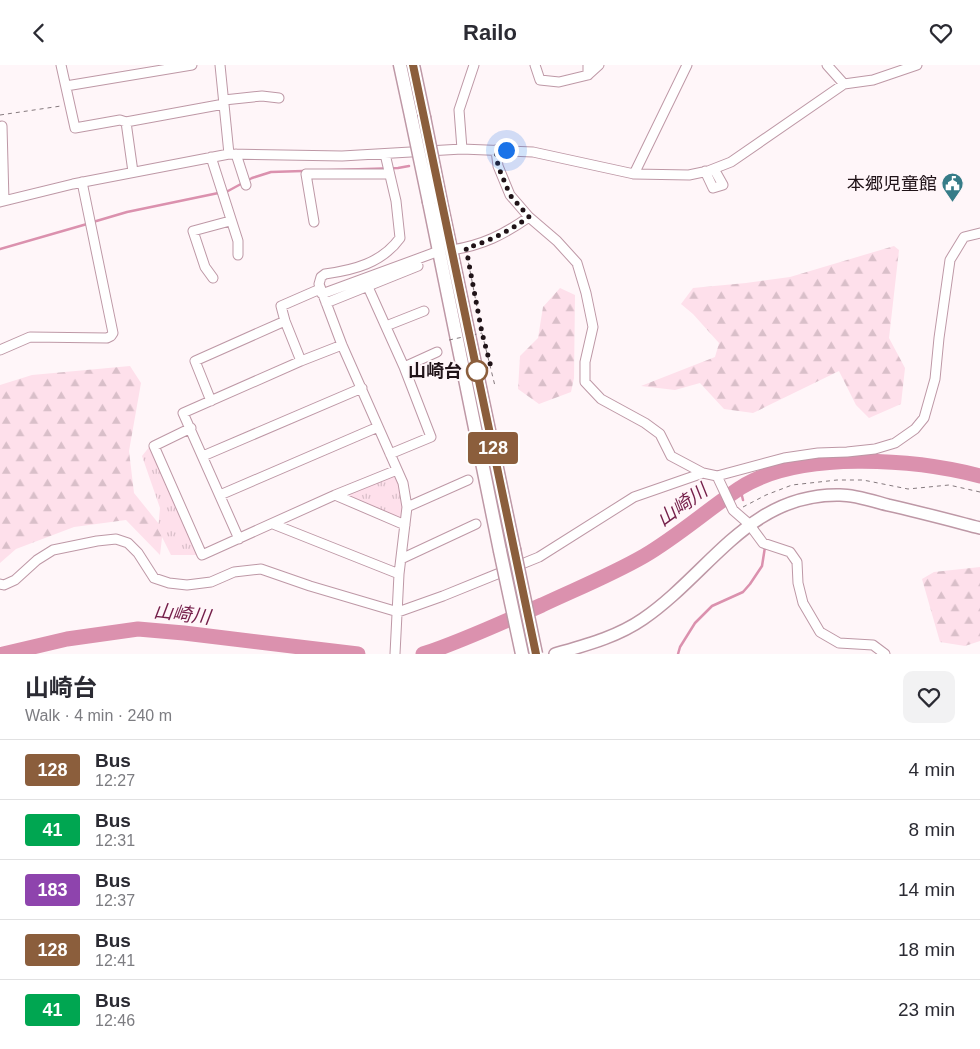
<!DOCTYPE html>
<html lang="en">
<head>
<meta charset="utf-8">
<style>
  :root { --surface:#fff; --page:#f2f2f3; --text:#2b2b33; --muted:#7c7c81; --line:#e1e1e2 }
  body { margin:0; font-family:Helvetica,"Noto Sans JP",sans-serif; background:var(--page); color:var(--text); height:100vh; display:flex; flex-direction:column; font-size:19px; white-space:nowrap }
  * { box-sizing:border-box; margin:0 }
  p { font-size:16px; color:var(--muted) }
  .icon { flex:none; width:28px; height:28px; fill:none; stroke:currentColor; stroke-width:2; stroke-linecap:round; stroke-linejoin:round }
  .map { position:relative; height:589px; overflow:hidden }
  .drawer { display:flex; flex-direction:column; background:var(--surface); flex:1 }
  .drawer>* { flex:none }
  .badge { padding:0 10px; border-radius:4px; font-size:18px; line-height:32px }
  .you { position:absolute; width:25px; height:25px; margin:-12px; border:4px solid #fff; border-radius:50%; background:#1a73e8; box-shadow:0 0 0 8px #1a73e833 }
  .map>.badge { position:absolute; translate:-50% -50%; box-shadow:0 0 0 2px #fff }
  .round { display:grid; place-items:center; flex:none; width:52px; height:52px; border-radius:10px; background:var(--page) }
  .headline { display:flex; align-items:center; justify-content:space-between; height:85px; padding:0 25px }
  h1 { font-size:24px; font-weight:700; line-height:38px }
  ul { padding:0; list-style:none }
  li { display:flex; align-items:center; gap:15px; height:60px; padding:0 25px; border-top:1px solid var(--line) }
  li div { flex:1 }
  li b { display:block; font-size:19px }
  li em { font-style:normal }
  li .badge { min-width:55px; font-weight:700; text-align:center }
  header { display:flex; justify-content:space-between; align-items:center; height:65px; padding:0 25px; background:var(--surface); font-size:22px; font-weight:700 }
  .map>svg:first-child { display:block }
  .forest { fill:url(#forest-firs) }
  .park { fill:url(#park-tufts) }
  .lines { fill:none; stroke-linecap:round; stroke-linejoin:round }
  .stream { stroke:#db91ae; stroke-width:2.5 }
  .river { stroke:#db91ae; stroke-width:15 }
  .minor-casing { stroke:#be98a6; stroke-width:11 }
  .major-casing { stroke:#be98a6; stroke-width:14 }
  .highway-casing { stroke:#be98a6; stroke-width:15 }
  .path { stroke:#857a7e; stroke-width:1; stroke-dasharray:4 4; stroke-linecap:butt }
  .minor { stroke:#fff; stroke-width:9 }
  .major { stroke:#fff; stroke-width:11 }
  .highway { stroke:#fff; stroke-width:12 }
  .highway-bridge-casing { stroke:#be98a6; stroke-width:15; stroke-linecap:butt }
  .path-bridge { stroke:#857a7e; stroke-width:1; stroke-dasharray:4 4; stroke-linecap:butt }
  .highway-bridge { stroke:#fff; stroke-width:12 }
  .line-casing { stroke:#fff; stroke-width:11 }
  .line { stroke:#8b5e3c; stroke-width:8 }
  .walk { stroke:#201318; stroke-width:5; stroke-dasharray:0 9 }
  .stop-dot { fill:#fff; stroke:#8b5e3c; stroke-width:2.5 }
  .labels { text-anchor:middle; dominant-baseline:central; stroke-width:4; stroke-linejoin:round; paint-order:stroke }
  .poi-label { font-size:18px; fill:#201318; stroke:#fff6f9; text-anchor:end }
  .stop-label { font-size:18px; font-weight:bold; fill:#201318; stroke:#fff6f9; text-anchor:end }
  .water-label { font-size:19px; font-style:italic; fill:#741e49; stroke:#fff6f9 }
</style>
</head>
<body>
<header><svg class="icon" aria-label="back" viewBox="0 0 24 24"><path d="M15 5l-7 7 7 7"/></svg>Railo<svg class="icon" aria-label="heart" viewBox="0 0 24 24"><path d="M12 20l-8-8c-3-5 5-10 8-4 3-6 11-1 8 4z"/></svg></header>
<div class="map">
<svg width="980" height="589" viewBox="0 0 980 589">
  <defs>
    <pattern id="forest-firs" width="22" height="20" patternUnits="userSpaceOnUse" patternTransform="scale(1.25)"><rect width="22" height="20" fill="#fee0eb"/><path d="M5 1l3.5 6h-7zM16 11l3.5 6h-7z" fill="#d9bfc9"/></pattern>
    <pattern id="park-tufts" width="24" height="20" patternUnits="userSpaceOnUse" patternTransform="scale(1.25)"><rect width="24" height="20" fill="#fee0eb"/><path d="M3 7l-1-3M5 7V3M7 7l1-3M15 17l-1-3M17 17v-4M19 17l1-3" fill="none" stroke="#d9bfc9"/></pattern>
  </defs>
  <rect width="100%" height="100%" fill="#fff6f9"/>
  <!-- forest -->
  <path class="forest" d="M894 181 899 185 889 273 905 303 901 339 869 353 856 340 839 306 753 348 724 344 700 318 675 325 641 321 715 292 719 278 693 249 681 239 693 223 746 218 790 212Z
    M560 223 575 230 574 313 571 327 539 339 518 324 520 291 538 273 543 242Z
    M130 301 141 318 129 386 134 428 163 464 160 490 126 455 74 462 16 484 0 498V320L32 310Z
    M980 502V576L965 581 940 577 922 514 934 507Z"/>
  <!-- park -->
  <path class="park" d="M150 381 197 490H171L158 464 160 443 142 391Z
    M392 409 399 412 404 449 401 453 349 431V427Z"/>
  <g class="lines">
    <!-- stream -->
    <path class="stream" d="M93 157 127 147 228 126 252 113 271 107 398 103 409 101
      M0 184 87 159
      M740 423 743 435
      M678 589 680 582 695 558 712 541 743 527 750 519 762 501 765 482"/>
    <!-- river -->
    <path class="river" d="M3 589 67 574 138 564 184 568 358 589
      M423 589C463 576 503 557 542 540 576 524 611 510 644 491 678 471 707 445 740 423 800 385 914 394 980 411"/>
    <defs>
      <path id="minor" d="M61 0 75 63 120 55 126 57 224 39
        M220 0 229 89
        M535 0 540 15 559 17 588 10V0
        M827 0 844 19
        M588 10 599 0
        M66 21 192 0
        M224 35 262 31 279 33
        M126 57 133 107
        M2 61 4 136
        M462 84 459 45 474 0
        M496 85 498 101 510 130 529 152 557 176 577 198 586 228 593 262 585 297V317L601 334 645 358 660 369 671 391 703 408 717 411 784 393 818 388 847 387 875 384 895 378 915 364 924 353 935 314 939 273 950 195 964 172 980 168
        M236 89 246 120
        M385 89 396 136 400 173C382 198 354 205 325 209L321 212 319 219 342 280 403 418 407 442 399 509 395 589
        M211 92 238 176V190
        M705 106 713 123 723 120 714 104
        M634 109 687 0
        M0 137 73 119 229 89 342 91 462 84 533 87 634 109 689 110 708 106 731 97 844 19 873 15 917 0
        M314 157 306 109H389
        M452 185C483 180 503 170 529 152
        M213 213 205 202 193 166 230 156
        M368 222 404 302 431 372 390 389
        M322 229 439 186
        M326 238 418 201
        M386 261 424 246
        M0 285 30 272 107 273 111 271 113 268 82 117
        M301 296 285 256 281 241 320 224
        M404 302 437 287
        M211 336 195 296 285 256
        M191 363 154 381 202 490 335 430 397 405
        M203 391 362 323
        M717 411 733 445 749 459 763 478 790 487 797 497 798 518 803 538 820 567 839 578 873 580 885 589
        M220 430 378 362
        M335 430 405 460
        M407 442 468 415
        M273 459 399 509
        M239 474 183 348 301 296 342 280
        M401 494 476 459
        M0 519 4 520 15 515 37 495 53 485 97 476 116 474 128 478 138 488 154 513 169 518 187 520 211 517 234 507 261 504 310 521 398 547 443 531 539 492 634 432 703 408"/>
      <path id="major" d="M555 589C586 580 617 572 643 554 710 508 749 428 840 430 855 430 873 436 888 440 919 447 949 455 980 463"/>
      <path id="highway" d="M400 0 411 51
        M413 0 424 52
        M429 137 500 486
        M441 137 514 484"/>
    </defs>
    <!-- minor casing -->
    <use href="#minor" class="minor-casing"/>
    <!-- major casing -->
    <use href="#major" class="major-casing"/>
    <!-- highway casing -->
    <use href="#highway" class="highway-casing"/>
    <!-- path -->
    <path class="path" d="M0 50 61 41
      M467 190 482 268 495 321
      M743 442 766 430 792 420 837 415H863L908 424 949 420 980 427"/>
    <!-- minor -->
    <use href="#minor" class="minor"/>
    <!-- major -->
    <use href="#major" class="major"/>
    <!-- highway -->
    <use href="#highway" class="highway"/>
    <defs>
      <path id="highway-bridge" d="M411 51 429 137
        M424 52 441 137
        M514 484 536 589
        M500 486 522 589"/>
    </defs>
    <!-- highway-bridge casing -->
    <use href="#highway-bridge" class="highway-bridge-casing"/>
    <!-- path-bridge -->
    <path class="path-bridge" d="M449 275 482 268"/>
    <!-- highway-bridge -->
    <use href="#highway-bridge" class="highway-bridge"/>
  </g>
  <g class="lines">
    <defs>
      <path id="line" d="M413 0 536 589"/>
    </defs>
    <!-- line casing -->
    <use href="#line" class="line-casing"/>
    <!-- line -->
    <use href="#line" class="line"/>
    <!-- walk -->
    <path class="walk" d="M477 306 491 302 482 268 466 183C490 176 509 166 529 152L510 130 498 101 496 85H506"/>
  </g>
  <!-- icons -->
  <defs>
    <symbol id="civic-pin" viewBox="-11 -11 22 30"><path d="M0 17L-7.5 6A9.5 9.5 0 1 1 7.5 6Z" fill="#367c88" stroke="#fff6f9"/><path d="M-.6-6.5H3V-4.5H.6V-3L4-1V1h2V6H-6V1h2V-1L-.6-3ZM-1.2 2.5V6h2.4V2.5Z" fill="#fff"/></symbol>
  </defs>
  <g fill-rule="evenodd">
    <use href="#civic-pin" x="940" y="106" width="25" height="34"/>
  </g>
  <!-- markers -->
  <circle class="stop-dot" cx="477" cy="306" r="10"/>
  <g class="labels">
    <!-- poi labels -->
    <g class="poi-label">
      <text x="937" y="119">本郷児童館</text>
    </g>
    <!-- stop labels -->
    <g class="stop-label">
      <text x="462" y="306">山崎台</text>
    </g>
    <!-- water labels -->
    <g class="water-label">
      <text transform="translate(682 440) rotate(-36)">山崎川</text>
      <text transform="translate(182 549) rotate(7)">山崎川</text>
    </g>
  </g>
</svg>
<div class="you" style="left:506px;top:85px"></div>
<b class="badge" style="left:493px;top:383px;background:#8b5e3c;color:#fff">128</b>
</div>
<section class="drawer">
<div class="headline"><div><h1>山崎台</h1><p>Walk · 4 min · 240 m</p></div><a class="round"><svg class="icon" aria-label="heart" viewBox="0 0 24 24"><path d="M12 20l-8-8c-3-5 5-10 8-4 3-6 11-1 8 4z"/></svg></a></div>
<ul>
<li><span class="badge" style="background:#8b5e3c;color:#fff">128</span><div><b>Bus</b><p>12:27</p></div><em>4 min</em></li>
<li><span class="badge" style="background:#00a651;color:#fff">41</span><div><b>Bus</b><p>12:31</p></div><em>8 min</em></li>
<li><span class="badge" style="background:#8e44ad;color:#fff">183</span><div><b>Bus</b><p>12:37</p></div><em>14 min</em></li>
<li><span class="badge" style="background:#8b5e3c;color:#fff">128</span><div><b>Bus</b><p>12:41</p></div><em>18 min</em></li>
<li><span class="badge" style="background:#00a651;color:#fff">41</span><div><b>Bus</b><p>12:46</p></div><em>23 min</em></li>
</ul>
</section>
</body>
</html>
